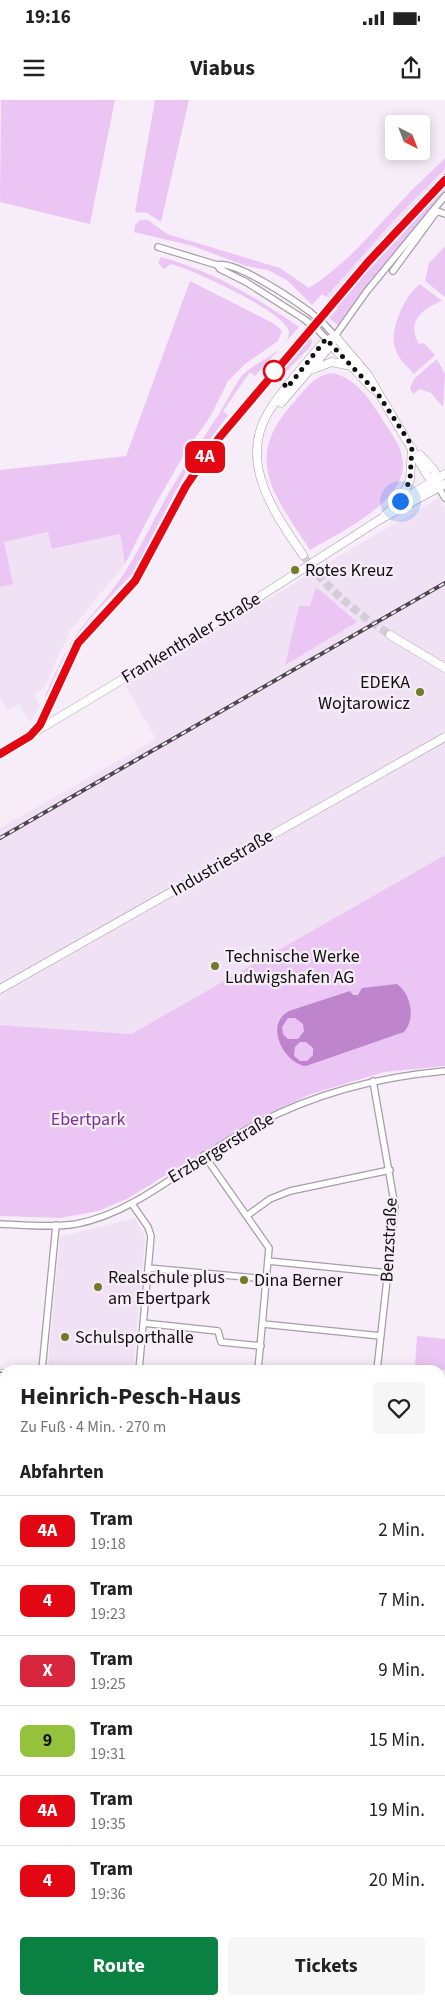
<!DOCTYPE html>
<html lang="de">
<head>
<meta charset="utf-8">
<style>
  :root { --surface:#fff; --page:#f6f6f6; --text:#222; --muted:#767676; --line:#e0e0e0; --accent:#0b8043 }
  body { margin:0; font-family:"Source Sans 3",sans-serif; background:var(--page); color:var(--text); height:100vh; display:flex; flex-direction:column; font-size:19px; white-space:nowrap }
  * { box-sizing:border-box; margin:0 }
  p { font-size:16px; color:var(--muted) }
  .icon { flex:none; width:28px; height:28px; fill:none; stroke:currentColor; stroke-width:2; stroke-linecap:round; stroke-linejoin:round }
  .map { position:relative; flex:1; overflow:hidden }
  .details { position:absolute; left:0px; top:1265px; width:445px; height:640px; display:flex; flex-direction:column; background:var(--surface); border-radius:15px 15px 0 0; box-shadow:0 2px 12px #0003 }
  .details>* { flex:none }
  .badge { padding:0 10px; border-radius:8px; font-size:18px; line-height:32px }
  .needle { width:32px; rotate:138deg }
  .controls { position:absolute; left:385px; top:15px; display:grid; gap:10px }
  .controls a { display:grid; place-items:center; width:45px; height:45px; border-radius:5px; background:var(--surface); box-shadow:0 2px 12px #0003; font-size:25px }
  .you { position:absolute; width:25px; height:25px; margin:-12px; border:4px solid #fff; border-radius:50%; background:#1a73e8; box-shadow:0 0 0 8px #1a73e833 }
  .map>.badge { position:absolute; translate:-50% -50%; box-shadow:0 0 0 2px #fff }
  h2 { padding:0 20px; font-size:19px; line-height:45px }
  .round { display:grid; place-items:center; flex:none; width:52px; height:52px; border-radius:5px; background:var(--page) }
  .head { display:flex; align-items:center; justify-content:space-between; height:85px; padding:0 20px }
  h1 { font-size:24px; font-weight:700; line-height:38px }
  .button { display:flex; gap:10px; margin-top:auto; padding:10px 20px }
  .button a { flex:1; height:58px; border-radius:5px; background:var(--accent); color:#fff; font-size:20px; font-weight:700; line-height:58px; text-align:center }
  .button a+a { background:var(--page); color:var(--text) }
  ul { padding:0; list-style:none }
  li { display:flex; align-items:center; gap:15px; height:70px; padding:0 20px; border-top:1px solid var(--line) }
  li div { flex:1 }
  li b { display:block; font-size:19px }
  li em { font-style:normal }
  li .badge { min-width:55px; font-weight:700; text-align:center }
  .status { display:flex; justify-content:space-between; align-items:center; height:35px; padding:0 25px; background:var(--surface); direction:ltr }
  .status svg { height:14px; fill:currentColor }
  header { display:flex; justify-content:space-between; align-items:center; height:65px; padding:0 20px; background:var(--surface); font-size:22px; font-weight:700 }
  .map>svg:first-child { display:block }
  .built { fill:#f0e2f4 }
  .green { fill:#ebc6f4 }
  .water { fill:#be85cc; fill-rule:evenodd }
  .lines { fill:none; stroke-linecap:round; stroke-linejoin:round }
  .secondary-tunnel { stroke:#d4ccd6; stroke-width:8; stroke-dasharray:8 4; stroke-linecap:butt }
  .street-casing { stroke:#a69da8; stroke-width:8 }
  .secondary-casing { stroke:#a69da8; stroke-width:9 }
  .street { stroke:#fff; stroke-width:5.5 }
  .secondary { stroke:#fff; stroke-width:8 }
  .tram { stroke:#4c474c; stroke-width:1 }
  .rail-casing { stroke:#4c474c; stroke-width:4 }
  .rail { stroke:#f6edf8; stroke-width:2; stroke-dasharray:5.5; stroke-linecap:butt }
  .street-bridge-casing { stroke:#a69da8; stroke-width:8; stroke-linecap:butt }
  .street-bridge { stroke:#fff; stroke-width:5.5 }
  .line-casing { stroke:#fff; stroke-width:11 }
  .line { stroke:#e30613; stroke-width:8 }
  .walk { stroke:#120f12; stroke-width:5; stroke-dasharray:0 9 }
  .stop-dot { fill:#fff; stroke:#e30613; stroke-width:2.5 }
  .poi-dot { fill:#707c28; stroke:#f6edf8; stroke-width:2 }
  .labels { text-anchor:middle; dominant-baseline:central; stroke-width:4.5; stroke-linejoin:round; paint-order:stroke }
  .poi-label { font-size:18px; fill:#120f12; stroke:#f6edf8; text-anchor:start }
  .street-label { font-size:18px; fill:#120f12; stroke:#f6edf8 }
  .park-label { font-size:18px; fill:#7a358a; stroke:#f6edf8 }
</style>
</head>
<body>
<div class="status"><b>19:16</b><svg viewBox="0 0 49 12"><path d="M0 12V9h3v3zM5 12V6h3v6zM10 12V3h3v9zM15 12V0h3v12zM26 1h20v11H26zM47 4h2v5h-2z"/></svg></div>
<header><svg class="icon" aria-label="menu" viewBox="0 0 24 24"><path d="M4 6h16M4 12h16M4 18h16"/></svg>Viabus<svg class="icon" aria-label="share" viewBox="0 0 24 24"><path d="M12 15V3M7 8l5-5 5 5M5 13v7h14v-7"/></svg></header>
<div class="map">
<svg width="445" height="1905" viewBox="0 0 445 1905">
  <rect width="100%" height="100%" fill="#f6edf8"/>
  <!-- built -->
  <path class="built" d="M445 69V88L336 205 326 197 395 119Z
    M439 398 445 407V755L131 934 0 925V728L156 639 125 586 336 458Z
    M48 432 53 449 120 434 125 464 70 531 44 588 34 594 40 606 30 622 19 604 7 611 0 597V487L12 484 4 442Z
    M135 1118 145 1137 133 1270H83L48 1267 60 1137Z
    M0 1283H5V1557L0 1556Z"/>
  <!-- green -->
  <path class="green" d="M1 0H115L90 124 0 102Z
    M155 0H189L161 122 147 113 135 112Z
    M445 58V69L395 119 326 197 322 194 312 205 288 181 268 170 246 166 193 146 134 132 135 125 140 120H148L167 134 280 168 309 188C345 165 367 138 396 107 411 90 429 74 445 58Z
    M444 89 445 91 434 112 369 191 343 229 329 218 338 208 336 205Z
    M445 146V197L425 181 429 163Z
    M161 157C212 171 256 197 299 227L255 276 250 272 223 311 228 315 186 372 132 474 94 514 70 544 45 599C45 594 50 585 53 579 66 548 79 529 102 503 128 473 142 442 161 407 178 375 199 345 219 314 226 302 232 290 240 278 251 263 287 253 289 233 291 214 189 168 171 164L164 169 158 163Z
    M190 181 273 223 282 231 278 241 245 264 228 281 210 317 186 351 154 407 125 464 120 434 52 449 48 432 4 442 13 484 0 487V370L126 356Z
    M420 184 442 201C422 208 406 223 419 244L424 243 435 255 414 274C407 266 398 259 395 248 389 229 405 195 420 184Z
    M311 236 312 243 309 248 279 279 276 276Z
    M437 259 445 274 443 307 431 293 420 289 413 294 410 289 414 279Z
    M334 273C357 280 370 299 382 319 391 333 404 349 403 367 401 404 337 434 310 450 274 394 241 359 295 301 306 288 316 274 334 273Z
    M316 487 357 522 285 565 299 506H310Z
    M445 755V966L384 972 311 994 255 1020 127 1099 98 1111 60 1118 0 1116V925L131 934Z
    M417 1236 445 1239V1270L415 1267Z
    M0 1359H5V1454H0Z
    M440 1454 445 1455V1714H440Z"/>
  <!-- water -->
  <path class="water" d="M397 884C411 894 416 919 404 932L306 966C285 964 263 925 289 911L350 891 353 895H358L362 888ZM288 918H295L303 924 304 931 298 939H288L283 934 282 927ZM300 942H306L313 948V955L307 961H300L294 956 295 947Z"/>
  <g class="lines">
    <!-- secondary-tunnel -->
    <path class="secondary-tunnel" d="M303 455C327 490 355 511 390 535"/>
    <defs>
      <path id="street" d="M158 147 217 165C235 160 294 200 310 212
        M217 165 220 169 246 182 304 219
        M393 171 437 111 445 114
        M324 224 335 236 367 191 445 96
        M318 230 330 243
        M439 388 445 398
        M373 981 395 1107 377 1270
        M204 1055 269 1148 258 1270
        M132 1104 148 1127 151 1136 139 1270
        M248 1115 270 1099 290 1091 390 1070
        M0 1124C24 1125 52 1128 76 1124 141 1112 198 1054 257 1024 316 993 378 977 445 971
        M268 1161 388 1173
        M148 1168 267 1179
        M143 1223 218 1231 221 1242 261 1246
        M263 1224 381 1236
        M42 1270 56 1125
        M440 1408 445 1409
        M0 1560H5
        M0 1839 5 1786
        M440 1872 445 1873
        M304 1900V1905
        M404 1905 405 1900"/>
      <path id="secondary" d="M335 236 368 275 427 375 439 388
        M331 245 373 289
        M313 269 332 262 351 266
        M281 303 331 245 335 236
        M420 355 434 370 439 382
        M401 399 410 380 412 348
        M385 415 400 401 445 374
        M303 455C275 414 238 363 268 313 283 288 304 266 322 244L335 236
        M390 535 445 568
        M0 653 256 499 379 420 445 384
        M0 889 445 637
        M0 1274H5
        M440 1310 445 1309
        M440 1319 445 1321
        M0 1677 5 1678
        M0 1694 5 1695
        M440 1722H445
        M440 1738 445 1739
        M167 1905V1900"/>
    </defs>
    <!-- street casing -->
    <use href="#street" class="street-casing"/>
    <!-- secondary casing -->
    <use href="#secondary" class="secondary-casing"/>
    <!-- street -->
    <use href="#street" class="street"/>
    <!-- secondary -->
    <use href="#secondary" class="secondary"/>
    <!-- tram -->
    <path class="tram" d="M0 650 24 636 39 619 70 550 83 531 135 474 185 381 217 334 363 162 445 74
      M0 1272 5 1273
      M440 1316 445 1317"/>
    <defs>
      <path id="rail" d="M0 738 445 483"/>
    </defs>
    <!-- rail casing -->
    <use href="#rail" class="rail-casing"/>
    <!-- rail -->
    <use href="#rail" class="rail"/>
    <defs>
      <path id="street-bridge" d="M310 212 324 224
        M304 219 318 230"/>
    </defs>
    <!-- street-bridge casing -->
    <use href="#street-bridge" class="street-bridge-casing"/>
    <!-- street-bridge -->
    <use href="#street-bridge" class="street-bridge"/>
  </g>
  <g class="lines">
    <defs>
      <path id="line" d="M0 654 30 636 40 625 78 543 135 481 186 386 219 338 368 162 445 80"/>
    </defs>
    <!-- line casing -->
    <use href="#line" class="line-casing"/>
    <!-- line -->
    <use href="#line" class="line"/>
    <!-- walk -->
    <path class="walk" d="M274 271 287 288 326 239 378 294 412 346 410 380 400 401"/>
  </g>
  <!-- markers -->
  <circle class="stop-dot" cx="274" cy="271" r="10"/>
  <g class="poi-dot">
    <circle cx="295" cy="470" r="5"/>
    <circle cx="420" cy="592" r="5"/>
    <circle cx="215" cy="866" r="5"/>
    <circle cx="244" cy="1180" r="5"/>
    <circle cx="98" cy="1187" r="5"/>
    <circle cx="65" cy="1237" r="5"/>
  </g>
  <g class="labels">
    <!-- poi labels -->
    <g class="poi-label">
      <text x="305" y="470">Rotes Kreuz</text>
      <text x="410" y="582" text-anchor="end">EDEKA<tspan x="410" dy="21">Wojtarowicz</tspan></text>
      <text x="225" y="856">Technische Werke<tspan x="225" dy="21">Ludwigshafen AG</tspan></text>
      <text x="108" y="1177">Realschule plus<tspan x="108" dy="21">am Ebertpark</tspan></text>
      <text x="254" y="1180">Dina Berner</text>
      <text x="75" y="1237">Schulsporthalle</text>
    </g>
    <!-- street labels -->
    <g class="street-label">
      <text transform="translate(191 538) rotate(-31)">Frankenthaler Straße</text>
      <text transform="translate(222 763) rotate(-30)">Industriestraße</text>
      <text transform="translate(221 1048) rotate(-31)">Erzbergerstraße</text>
      <text transform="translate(389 1140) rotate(-87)">Benzstraße</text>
    </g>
    <!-- park labels -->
    <g class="park-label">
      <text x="88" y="1019">Ebertpark</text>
    </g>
  </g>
</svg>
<div class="controls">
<a><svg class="needle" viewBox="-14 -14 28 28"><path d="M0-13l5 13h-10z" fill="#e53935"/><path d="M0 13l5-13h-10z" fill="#767676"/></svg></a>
</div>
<div class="you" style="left:400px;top:401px"></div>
<b class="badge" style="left:205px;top:357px;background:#e30613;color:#fff">4A</b>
<section class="details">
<div class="head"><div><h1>Heinrich-Pesch-Haus</h1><p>Zu Fuß · 4 Min. · 270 m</p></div><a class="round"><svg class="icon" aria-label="heart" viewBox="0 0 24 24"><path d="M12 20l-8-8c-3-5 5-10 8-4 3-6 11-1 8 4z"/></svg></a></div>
<h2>Abfahrten</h2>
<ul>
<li><span class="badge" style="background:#e30613;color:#fff">4A</span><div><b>Tram</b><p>19:18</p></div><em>2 Min.</em></li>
<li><span class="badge" style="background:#e30613;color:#fff">4</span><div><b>Tram</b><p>19:23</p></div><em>7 Min.</em></li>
<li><span class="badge" style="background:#d7263d;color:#fff">X</span><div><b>Tram</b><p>19:25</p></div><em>9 Min.</em></li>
<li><span class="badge" style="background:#95c23d;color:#111">9</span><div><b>Tram</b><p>19:31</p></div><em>15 Min.</em></li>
<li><span class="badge" style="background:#e30613;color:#fff">4A</span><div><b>Tram</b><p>19:35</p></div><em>19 Min.</em></li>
<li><span class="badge" style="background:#e30613;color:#fff">4</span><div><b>Tram</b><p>19:36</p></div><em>20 Min.</em></li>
</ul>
<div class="button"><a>Route</a><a>Tickets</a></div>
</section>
</div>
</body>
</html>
